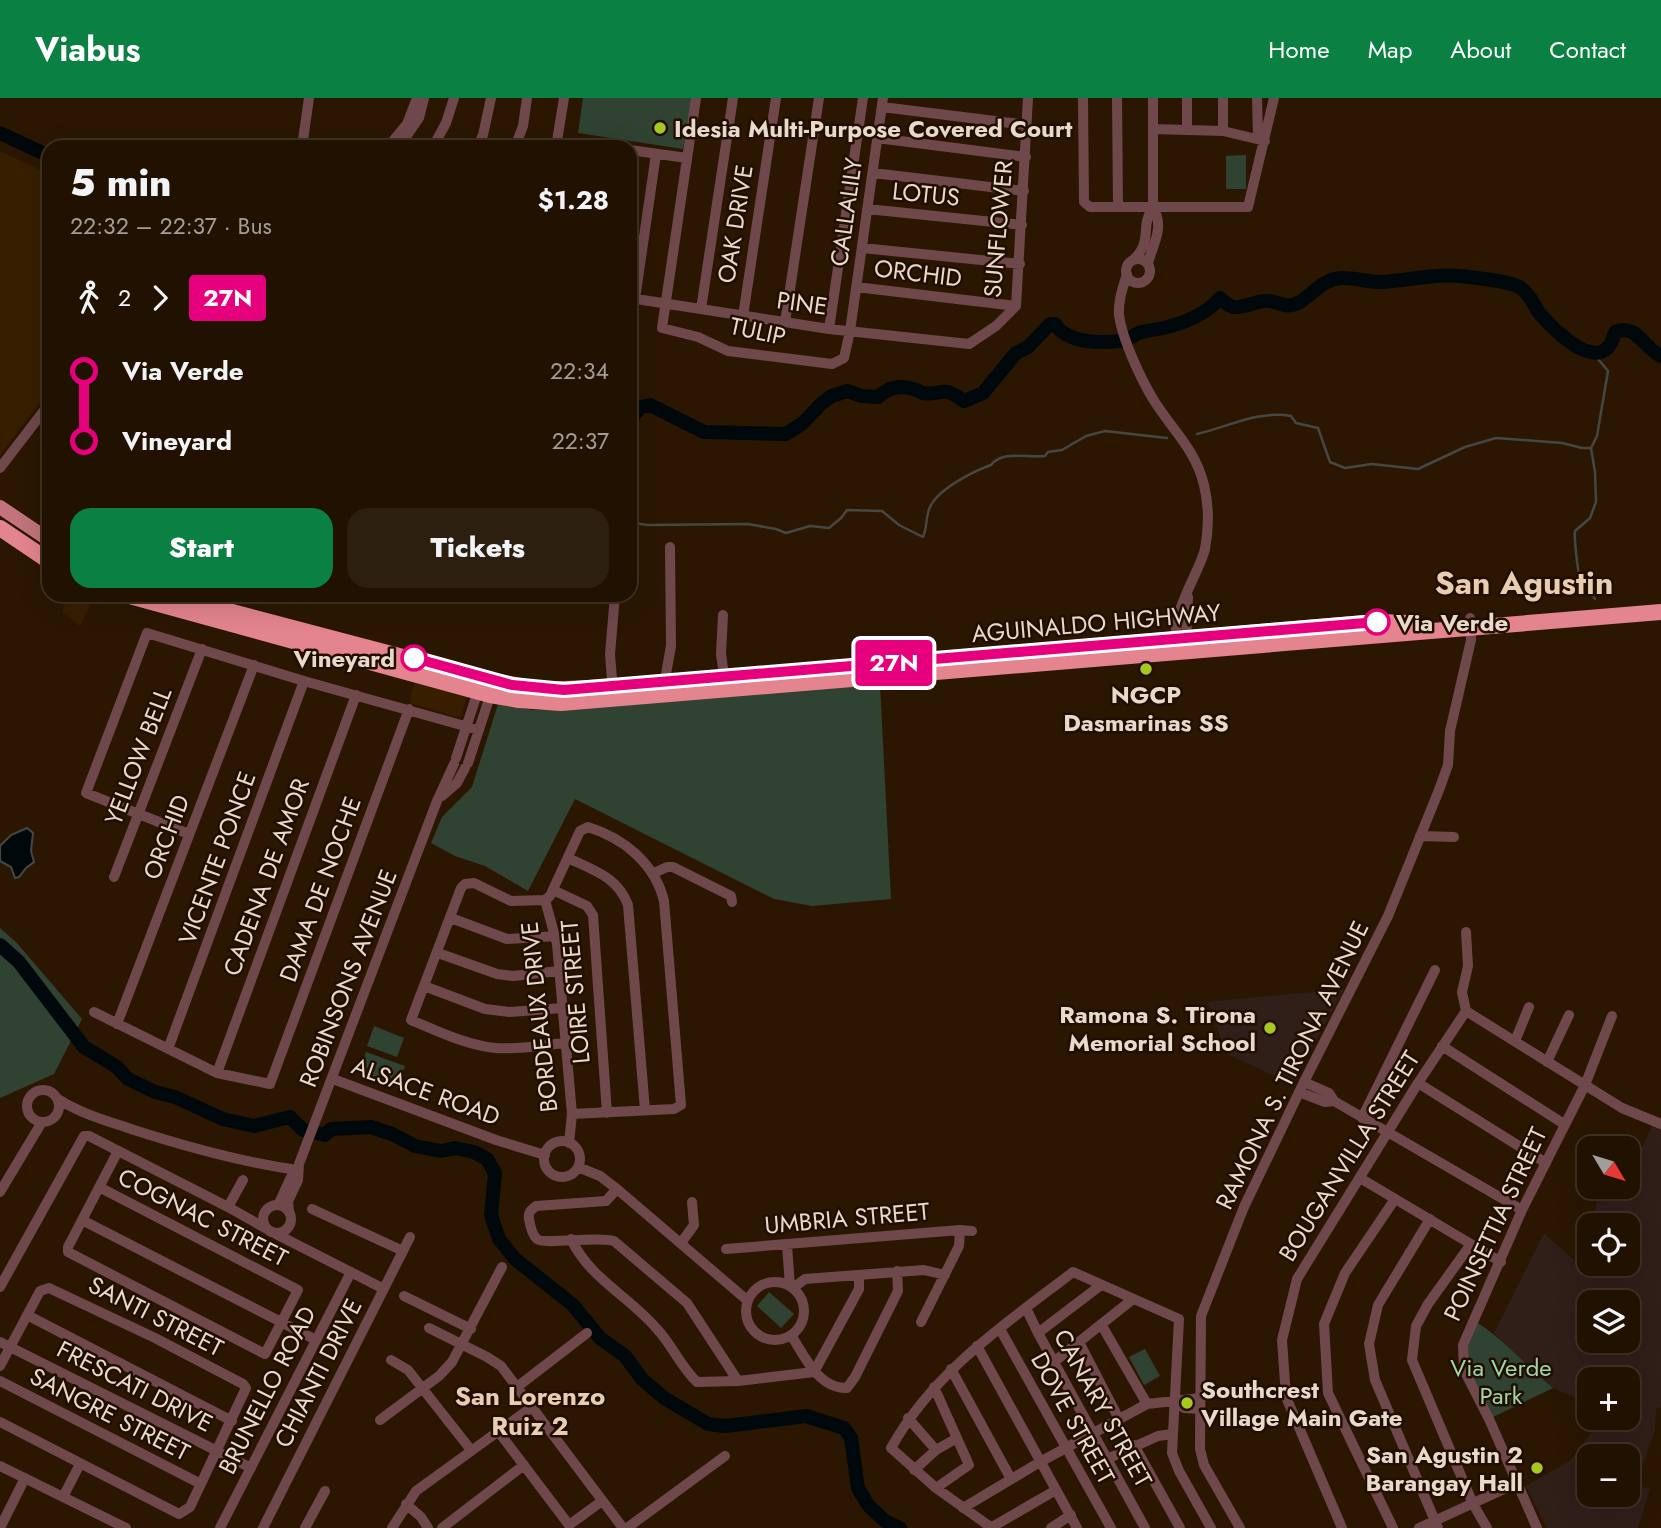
<!DOCTYPE html>
<html lang="en">
<head>
<meta charset="utf-8">
<style>
  :root { --surface:#201101; --page:#2d1f10; --text:#f1f3f6; --muted:#a29d99; --line:#3d3123; --accent:#0b8043 }
  body { margin:0; font-family:Jost,sans-serif; background:var(--page); color:var(--text); height:100vh; display:flex; flex-direction:column; font-size:26px; white-space:nowrap }
  * { box-sizing:border-box; margin:0 }
  p { font-size:23px; color:var(--muted) }
  .icon { flex:none; width:38px; height:38px; fill:none; stroke:currentColor; stroke-width:2; stroke-linecap:round; stroke-linejoin:round }
  .map { position:relative; flex:1; overflow:hidden }
  .panel { position:absolute; left:42px; top:42px; width:595px; height:462px; display:flex; flex-direction:column; background:var(--surface); border-radius:21px; box-shadow:0 7px 28px #0002,0 0 0 2px var(--line) }
  .panel>* { flex:none }
  .badge { padding:0 14px; border-radius:5px; font-size:24px; line-height:46px }
  .needle { width:46px; rotate:128deg }
  .controls { position:absolute; left:1577px; top:1038px; display:grid; gap:14px }
  .controls a { display:grid; place-items:center; width:63px; height:63px; border-radius:14px; background:var(--surface); box-shadow:0 7px 28px #0002,0 0 0 2px var(--line); font-size:35px }
  .map>.badge { position:absolute; translate:-50% -50%; box-shadow:0 0 0 4px #fff }
  .legs { display:flex; align-items:center; gap:10px; height:77px; padding:0 28px; font-size:23px }
  .legs p { margin-inline-start:auto }
  .headline { display:flex; align-items:center; justify-content:space-between; height:119px; padding:0 28px }
  h1 { font-size:38px; font-weight:800; line-height:52px }
  .primary-button { display:flex; gap:14px; margin-top:auto; padding:14px 28px }
  .primary-button a { flex:1; height:80px; border-radius:21px; background:var(--accent); color:#fff; font-size:28px; font-weight:800; line-height:80px; text-align:center }
  .primary-button a+a { background:var(--page); color:var(--text) }
  ul { padding:0 28px; list-style:none }
  li { display:flex; align-items:center; gap:24px; height:70px; font-size:26px }
  li i { display:grid; place-items:center; width:10px; height:100%; margin:0 9px; background:currentColor }
  li i::after { content:''; width:18px; height:18px; margin:-9px; border:5px solid; border-radius:50%; background:var(--surface) }
  li p { margin-inline-start:auto }
  li:first-child i { background:linear-gradient(#0000 50%,currentColor 0) }
  li:last-child i { background:linear-gradient(currentColor 50%,#0000 0) }
  header { display:flex; align-items:center; gap:42px; box-sizing:border-box; height:98px; padding:0 35px; background:var(--accent); color:#fff }
  header strong { font-size:33px }
  nav { display:flex; gap:38px; margin-inline-start:auto; font-size:24px }
  .map>svg:first-child { display:block }
  .built { fill:#371e00 }
  .education { fill:#301e19; fill-rule:evenodd }
  .green { fill:#304232 }
  .water { fill:#00080c; stroke:#454745; stroke-width:2 }
  .lines { fill:none; stroke-linecap:round; stroke-linejoin:round }
  .stream { stroke:#454745; stroke-width:2.5 }
  .river { stroke:#00080c; stroke-width:14 }
  .minor { stroke:#6f484c; stroke-width:10 }
  .major { stroke:#c2737b; stroke-width:14 }
  .highway { stroke:#e3848e; stroke-width:16 }
  .line-1-casing { stroke:#fff; stroke-width:16 }
  .line-1 { stroke:#e6007e; stroke-width:10 }
  .poi-dot { fill:#a6c820; stroke:#210e00; stroke-width:2.5 }
  .stop-1-dot { fill:#fff; stroke:#e6007e; stroke-width:3.5 }
  .labels { text-anchor:middle; dominant-baseline:central; stroke-width:5; stroke-linejoin:round; paint-order:stroke }
  .poi-label { font-size:24px; font-weight:bold; fill:#e7d9cb; stroke:#210e00; text-anchor:start }
  .street-label { font-size:24px; fill:#e7d9cb; stroke:#210e00 }
  .stop-label { font-size:24px; font-weight:bold; fill:#e7d9cb; stroke:#210e00; text-anchor:start }
  .park-label { font-size:24px; fill:#a0d7a7; stroke:#210e00 }
  .neighbourhood-label { font-size:26px; font-weight:bold; fill:#e8cdb1; stroke:#210e00 }
  .district-label { font-size:32px; font-weight:bold; fill:#e8cdb1; stroke:#210e00 }
</style>
</head>
<body>
<header>
<strong>Viabus</strong>
<nav><a>Home</a><a>Map</a><a>About</a><a>Contact</a></nav>
</header>
<div class="map">
<svg width="1661" height="1430" viewBox="0 0 1661 1430">
  <rect width="100%" height="100%" fill="#2b1701"/>
  <!-- built -->
  <path class="built" d="M0 53 49 76V293L0 357Z
    M69 497H95L80 528 62 514Z
    M415 584 467 599 461 620 409 605Z"/>
  <!-- education -->
  <path class="education" d="M1344 891 1294 982 1296 988 1227 956 1207 904Z
    M1653 1026 1661 1029V1309L1656 1311 1655 1332 1636 1387 1650 1391 1638 1430H1547L1526 1388 1571 1362 1602 1320H1628V1281H1589V1306L1553 1290 1522 1264 1494 1235 1544 1135 1577 1165 1584 1157 1589 1137V1166H1628V1127H1591L1599 1096 1617 1103 1624 1089 1628 1088V1080ZM1589 1204H1628V1242H1589ZM1589 1358H1628V1396H1589Z"/>
  <!-- green -->
  <path class="green" d="M583 0H692L683 51 578 35Z
    M1246 57V91H1226V58Z
    M880 586 891 801 812 808 774 801 575 701 528 793 485 768 455 758 431 745 442 719 472 689 498 606 533 612H564Z
    M0 830 16 844 82 921 54 976 0 1000Z
    M374 928 404 940 397 959 367 948Z
    M366 954 405 968 397 988 359 974Z
    M769 1194 794 1216 781 1230 757 1208Z
    M1473 1222C1503 1240 1526 1268 1553 1290L1489 1321 1464 1272 1463 1247Z
    M1145 1251 1160 1278 1144 1287 1129 1259Z"/>
  <!-- water -->
  <path class="water" d="M27 730 33 735 31 753 34 764 26 770 19 779 15 780 11 769 0 763V748L11 737Z"/>
  <g class="lines">
    <!-- stream -->
    <path class="stream" d="M1594 256 1608 273 1597 338 1591 350 1595 374 1596 404 1590 420 1575 433C1574 440 1578 478 1581 484 1584 489 1591 495 1595 501
      M1197 336C1228 329 1258 312 1291 318L1296 325 1318 330 1330 364 1345 370 1372 366 1418 371 1465 349 1496 340 1562 345 1582 350H1591
      M630 424 647 427 748 426 776 431 786 435 810 428 829 430 841 420 847 412 882 413 899 427 923 439C928 428 925 417 931 407 940 390 974 373 991 367 1002 352 1028 360 1045 358L1048 354 1062 352 1086 338 1105 333 1167 340"/>
    <!-- river -->
    <path class="river" d="M0 35 49 58
      M1132 239C1141 232 1149 233 1159 231 1182 226 1205 218 1220 200 1224 204 1227 207 1233 209 1243 210 1254 204 1264 203 1278 201 1284 213 1300 204 1314 195 1323 181 1341 180 1355 179 1369 185 1383 184 1413 182 1439 174 1469 179 1482 181 1510 183 1521 190 1530 196 1534 208 1540 216 1558 236 1604 281 1615 234 1637 225 1643 250 1661 258
      M630 315 634 317 641 309 650 307 704 334 786 336 803 325 822 305 832 298 847 293 862 298 878 299C888 290 899 286 913 291 917 292 920 294 923 295 944 298 941 286 964 303L983 295 1016 255 1028 249 1050 226H1055C1068 246 1100 245 1121 243
      M0 847 19 864 84 949 117 969 128 981 155 994 175 999 223 1021 254 1028 290 1019 303 1032 325 1037 331 1031 371 1029 392 1036 415 1048 441 1053 455 1050 474 1054 487 1061 495 1075 491 1117 499 1141 515 1161 573 1207 600 1240 625 1258 642 1281 664 1300 708 1326 725 1328 806 1318 844 1330 851 1340 858 1390 868 1407 885 1423 900 1430"/>
    <!-- minor -->
    <path class="minor" d="M696 0 662 230 698 239 728 253 832 266 844 260 850 233 883 0
      M1083 0 1084 104 1090 109H1248L1274 0
      M1117 0 1118 109
      M1187 0V31
      M1223 0V33
      M1257 0 1258 41
      M882 9 1027 27
      M1153 31 1223 33 1265 43
      M877 40 1026 59
      M302 49 309 0
      M388 49 407 26 417 0
      M399 49 419 20 424 0
      M433 49 446 25 454 0
      M477 49 483 37 491 0
      M515 49 523 28 527 0
      M556 49 564 0
      M594 49V46L613 49
      M630 52 687 60
      M873 75 1024 93
      M867 111 1022 127
      M862 150 1020 166
      M1126 173a12 12 0 1 1 24 0a12 12 0 1 1-24 0Z
      M1133 162C1154 143 1139 129 1153 110
      M1148 165C1153 146 1165 129 1153 110V0
      M1127 176C1123 189 1118 203 1119 217 1122 241 1141 281 1153 301 1172 332 1195 350 1204 387 1209 408 1209 430 1205 451 1199 476 1166 522 1179 546
      M856 189 1016 208
      M630 200 829 231 969 246 996 228 1016 208 1028 0
      M635 201 656 56
      M701 211 733 0
      M743 218 776 0
      M785 224 819 0
      M829 231 863 0
      M0 370 49 306
      M723 517 721 556 725 584
      M1186 545 1188 499
      M668 589 666 576 671 548 670 449
      M613 595 610 556 615 497
      M456 660 479 590
      M468 665 492 592
      M442 698 457 685 465 670
      M189 736 86 695 147 535 304 583 479 632
      M1420 738 1454 739
      M568 760C593 772 618 779 628 807L645 1012
      M654 775 667 769H673L731 798 732 804
      M114 779 202 551
      M553 792 587 808 593 817 607 1015
      M545 802 550 798 580 733 588 729C624 740 655 766 664 803L681 1007 674 1011 572 1016
      M545 802 511 803 474 785 465 786 461 790 411 922C438 933 466 947 495 950 518 952 543 947 566 945
      M545 802 557 846 572 1016 569 1045
      M451 820 507 841 556 838
      M438 855 497 876 513 878 559 873
      M424 888 485 911 510 914 562 910
      M1466 913 1622 1010 1661 1026
      M1466 913 1462 894 1468 868 1466 834
      M94 914 217 975 270 986 409 611
      M117 926 254 567
      M1515 943 1529 909
      M1442 948 1564 1026
      M168 951 304 583
      M1547 964 1569 917
      M217 975 356 597
      M333 981 496 1042 545 1057
      M1304 984 1329 995 1334 1003 1522 1112
      M1418 985 1546 1065
      M27 1008a16 16 0 1 1 32 0a16 16 0 1 1-32 0Z
      M1299 994 1325 1004 1334 1003
      M58 1001C81 1016 108 1023 134 1032 187 1049 241 1064 297 1072
      M1362 1020 1435 872
      M544 1061a18 18 0 1 1 36 0a18 18 0 1 1-36 0Z
      M578 1069 600 1078 617 1091 748 1203
      M1360 1080 1501 1164
      M99 1089 298 1192 265 1256 68 1154V1149L118 1053
      M617 1091 606 1103 536 1108C531 1112 528 1114 529 1121 530 1127 532 1137 537 1141 544 1147 597 1138 614 1143L687 1205 738 1283
      M0 1094 42 1024
      M280 1103 291 1079 297 1072
      M263 1121a14 14 0 1 1 28 0a14 14 0 1 1-28 0Z
      M228 1109 243 1082
      M312 1111 403 1153
      M289 1113 288 1103 298 1082 299 1066 437 703 454 666
      M1430 1121 1378 1207 1369 1246 1375 1282 1438 1430
      M82 1122 316 1242
      M276 1136 384 1191
      M571 1141C590 1181 629 1198 657 1231 672 1247 681 1269 697 1284L738 1283 814 1274
      M681 1145 694 1127 692 1104
      M1471 1146 1428 1206 1416 1228 1412 1262 1473 1406 1487 1430
      M787 1147 790 1188
      M726 1151 960 1132 972 1133
      M746 1213a29 29 0 1 1 58 0a29 29 0 1 1-58 0Z
      M0 1189 84 1038H89L228 1109 267 1131
      M793 1190 805 1181 924 1172 945 1177
      M404 1198 471 1231
      M1026 1210 1038 1235 1145 1430
      M27 1217 232 1323
      M921 1224 959 1148 960 1132
      M1101 1226 1147 1306
      M429 1230 487 1259 501 1268 623 1430
      M1000 1231 1111 1430
      M1038 1235 1101 1187
      M791 1237C804 1257 818 1291 847 1290L855 1279 898 1193 897 1173
      M0 1244 251 1370
      M1079 1244 1119 1321
      M977 1248 1077 1430
      M391 1262 408 1272 471 1352
      M1055 1263 1133 1201
      M0 1268 40 1193 49 1190 155 1240 243 1286 246 1290 190 1409 179 1416 0 1324
      M951 1271 1011 1381
      M814 1274 859 1191V1177
      M0 1283 201 1386
      M517 1289 587 1235
      M934 1289 969 1367 936 1390
      M1174 1304 1184 1310 1199 1311
      M908 1320 936 1352
      M380 1322 439 1278 452 1264 502 1169
      M498 1333 569 1427 602 1403
      M1134 1347 1180 1430
      M1107 1361 1158 1338 1172 1336
      M0 1368 126 1430
      M914 1372 936 1352 957 1340
      M63 1399 80 1366
      M406 1406 421 1419 428 1430
      M963 1410 1040 1364 1147 1306 1200 1300
      M992 1429 1056 1392
      M0 1430 25 1380
      M220 1430 351 1174
      M263 1430 410 1139
      M305 1430 325 1393
      M392 1430 416 1393 532 1309
      M442 1430 524 1367
      M627 1430 725 1358
      M992 1430 936 1390 891 1350C934 1273 1004 1227 1073 1174L1179 1221 1172 1355 1179 1373 1211 1430
      M1051 1430 1071 1417
      M1240 1430 1204 1367 1200 1351 1201 1218 1244 1109 1304 984 1388 818 1439 692 1448 667 1450 633 1471 542 1470 520
      M1342 1430 1286 1299 1282 1242 1297 1181 1418 985 1466 913
      M1393 1430 1328 1295 1324 1226 1345 1175 1395 1101
      M1419 1430 1517 1385
      M1537 1430 1489 1321 1464 1272 1463 1247 1522 1112 1585 987 1612 918"/>
    <!-- major -->
    <path class="major" d="M0 409 49 442"/>
    <!-- highway -->
    <path class="highway" d="M0 430 49 463
      M126 497 490 597 519 602 561 605 1661 514
      M168 497 494 583 543 592 612 589 1377 524 1411 525"/>
  </g>
  <g class="lines">
    <defs>
      <path id="line-1" d="M414 560 512 587 564 592 1377 524"/>
    </defs>
    <!-- line-1 casing -->
    <use href="#line-1" class="line-1-casing"/>
    <!-- line-1 -->
    <use href="#line-1" class="line-1"/>
  </g>
  <!-- markers -->
  <g class="poi-dot">
    <circle cx="660" cy="30" r="7"/>
    <circle cx="1146" cy="571" r="7"/>
    <circle cx="1270" cy="930" r="7"/>
    <circle cx="1187" cy="1305" r="7"/>
    <circle cx="1537" cy="1370" r="7"/>
  </g>
  <g class="stop-1-dot">
    <circle cx="1377" cy="524" r="12"/>
    <circle cx="414" cy="560" r="12"/>
  </g>
  <g class="labels">
    <!-- poi labels -->
    <g class="poi-label">
      <text x="674" y="30">Idesia Multi-Purpose Covered Court</text>
      <text x="1146" y="596" text-anchor="middle">NGCP<tspan x="1146" dy="28">Dasmarinas SS</tspan></text>
      <text x="1256" y="916" text-anchor="end">Ramona S. Tirona<tspan x="1256" dy="28">Memorial School</tspan></text>
      <text x="1201" y="1291">Southcrest<tspan x="1201" dy="28">Village Main Gate</tspan></text>
      <text x="1523" y="1356" text-anchor="end">San Agustin 2<tspan x="1523" dy="28">Barangay Hall</tspan></text>
    </g>
    <!-- street labels -->
    <g class="street-label">
      <text transform="translate(926 96) rotate(6)">LOTUS</text>
      <text transform="translate(846 114) rotate(-82)">CALLALILY</text>
      <text transform="translate(735 126) rotate(-81)">OAK DRIVE</text>
      <text transform="translate(998 131) rotate(-85)">SUNFLOWER</text>
      <text transform="translate(918 175) rotate(7)">ORCHID</text>
      <text transform="translate(802 205) rotate(8)">PINE</text>
      <text transform="translate(758 233) rotate(12)">TULIP</text>
      <text transform="translate(1096 525) rotate(-5)">AGUINALDO HIGHWAY</text>
      <text transform="translate(138 658) rotate(-69)">YELLOW BELL</text>
      <text transform="translate(166 739) rotate(-69)">ORCHID</text>
      <text transform="translate(217 760) rotate(-70)">VICENTE PONCE</text>
      <text transform="translate(266 779) rotate(-70)">CADENA DE AMOR</text>
      <text transform="translate(320 791) rotate(-70)">DAMA DE NOCHE</text>
      <text transform="translate(348 880) rotate(-69)">ROBINSONS AVENUE</text>
      <text transform="translate(575 894) rotate(-95)">LOIRE STREET</text>
      <text transform="translate(539 919) rotate(-96)">BORDEAUX DRIVE</text>
      <text transform="translate(1292 967) rotate(-64)">RAMONA S. TIRONA AVENUE</text>
      <text transform="translate(426 993) rotate(20)">ALSACE ROAD</text>
      <text transform="translate(1349 1058) rotate(-58)">BOUGANVILLA STREET</text>
      <text transform="translate(203 1119) rotate(27)">COGNAC STREET</text>
      <text transform="translate(847 1120) rotate(-5)">UMBRIA STREET</text>
      <text transform="translate(1495 1126) rotate(-65)">POINSETTIA STREET</text>
      <text transform="translate(156 1218) rotate(27)">SANTI STREET</text>
      <text transform="translate(318 1275) rotate(-63)">CHIANTI DRIVE</text>
      <text transform="translate(135 1288) rotate(27)">FRESCATI DRIVE</text>
      <text transform="translate(267 1292) rotate(-63)">BRUNELLO ROAD</text>
      <text transform="translate(1103 1310) rotate(61)">CANARY STREET</text>
      <text transform="translate(110 1316) rotate(27)">SANGRE STREET</text>
      <text transform="translate(1073 1320) rotate(61)">DOVE STREET</text>
    </g>
    <!-- stop labels -->
    <g class="stop-label">
      <text x="1396" y="524">Via Verde</text>
      <text x="395" y="560" text-anchor="end">Vineyard</text>
    </g>
    <!-- park labels -->
    <g class="park-label">
      <text x="1501" y="1269">Via Verde<tspan x="1501" dy="28">Park</tspan></text>
    </g>
    <!-- neighbourhood labels -->
    <g class="neighbourhood-label">
      <text x="530" y="1298">San Lorenzo<tspan x="530" dy="30">Ruiz 2</tspan></text>
    </g>
    <!-- district labels -->
    <g class="district-label">
      <text x="1524" y="485">San Agustin</text>
    </g>
  </g>
</svg>
<div class="controls">
<a><svg class="needle" viewBox="-14 -14 28 28"><path d="M0-13l5 13h-10z" fill="#e53935"/><path d="M0 13l5-13h-10z" fill="#a29d99"/></svg></a>
<a><svg class="icon" aria-label="locate" viewBox="0 0 24 24"><circle cx="12" cy="12" r="6"/><path d="M12 2v4M12 18v4M2 12h4M18 12h4"/></svg></a>
<a><svg class="icon" aria-label="layers" viewBox="0 0 24 24"><path d="M12 4l9 5-9 5-9-5zM3 14l9 5 9-5"/></svg></a>
<a>+</a>
<a>−</a>
</div>
<b class="badge" style="left:894px;top:565px;background:#e6007e;color:#fff">27N</b>
<section class="panel">
<div class="headline"><div><h1>5 min</h1><p>22:32 – 22:37 · Bus</p></div><b>$1.28</b></div>
<div class="legs"><svg class="icon" aria-label="walk" viewBox="0 0 24 24"><circle cx="13" cy="4" r="2"/><path d="M13 8l-2 6 4 7M11 14l-3 7M7 12l3-4h3l4 4"/></svg>2<svg class="icon" aria-label="forward" viewBox="0 0 24 24"><path d="M9 5l7 7-7 7"/></svg><b class="badge" style="background:#e6007e;color:#fff">27N</b></div>
<ul>
<li><i style="color:#e6007e"></i><b>Via Verde</b><p>22:34</p></li>
<li><i style="color:#e6007e"></i><b>Vineyard</b><p>22:37</p></li>
</ul>
<div class="primary-button"><a>Start</a><a>Tickets</a></div>
</section>
</div>
</body>
</html>
